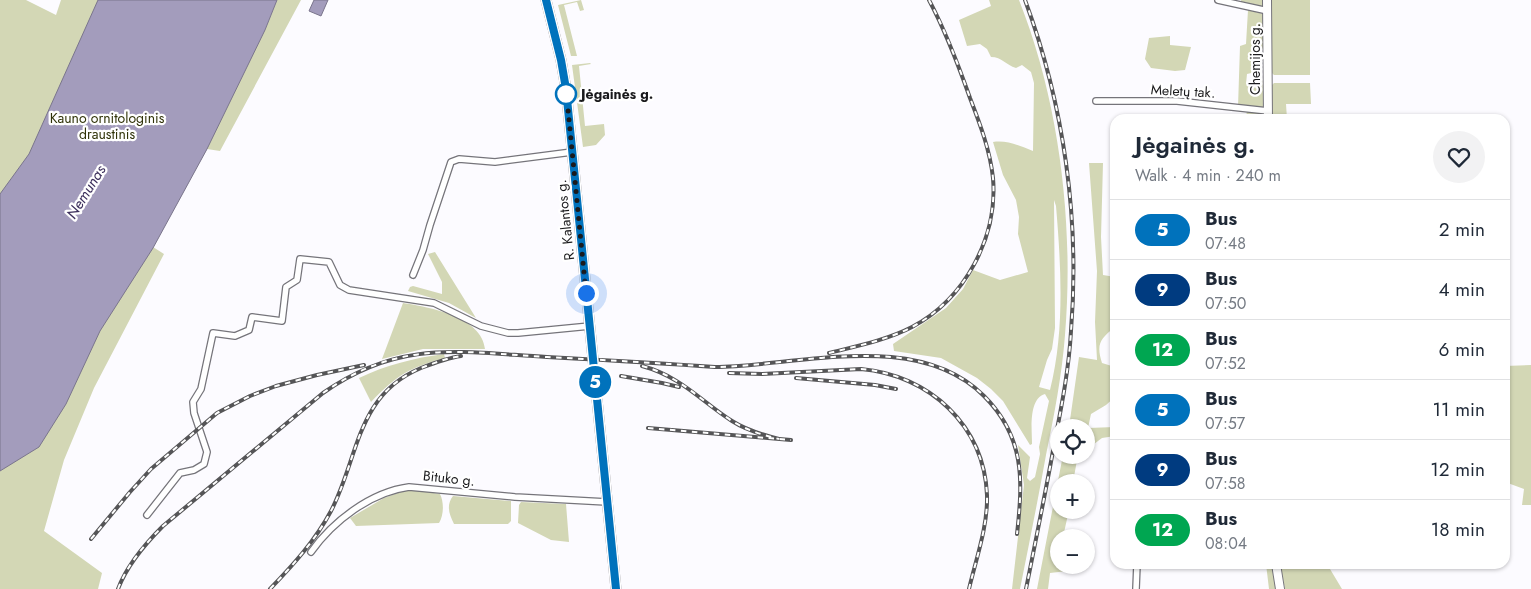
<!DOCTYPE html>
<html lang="en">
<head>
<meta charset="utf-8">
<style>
  :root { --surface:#fff; --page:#f2f2f3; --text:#1f2937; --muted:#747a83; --line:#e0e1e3 }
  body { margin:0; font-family:Jost,sans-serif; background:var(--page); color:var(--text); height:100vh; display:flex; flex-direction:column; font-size:19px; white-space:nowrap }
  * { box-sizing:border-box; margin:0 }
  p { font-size:16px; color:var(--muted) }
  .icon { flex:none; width:28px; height:28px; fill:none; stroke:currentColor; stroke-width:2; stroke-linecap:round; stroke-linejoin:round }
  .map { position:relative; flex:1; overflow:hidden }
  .sheet { position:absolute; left:1110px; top:114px; width:400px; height:455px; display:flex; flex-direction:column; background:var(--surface); border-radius:15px; box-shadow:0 1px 4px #0004 }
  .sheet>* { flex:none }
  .badge { padding:0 10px; border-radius:16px; font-size:18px; line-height:32px }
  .controls { position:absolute; left:1050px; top:419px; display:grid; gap:10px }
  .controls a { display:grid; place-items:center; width:45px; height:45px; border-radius:50%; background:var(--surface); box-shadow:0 1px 4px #0004; font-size:25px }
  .you { position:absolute; width:25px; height:25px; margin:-12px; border:4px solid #fff; border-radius:50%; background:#1a73e8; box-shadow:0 0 0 8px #1a73e833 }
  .map>.badge { position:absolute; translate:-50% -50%; box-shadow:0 0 0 2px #fff }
  .round { display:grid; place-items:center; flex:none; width:52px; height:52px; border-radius:26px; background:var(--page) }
  .summary { display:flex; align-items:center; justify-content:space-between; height:85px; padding:0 25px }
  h1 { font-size:24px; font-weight:600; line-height:38px }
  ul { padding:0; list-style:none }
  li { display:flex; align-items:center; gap:15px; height:60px; padding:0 25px; border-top:1px solid var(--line) }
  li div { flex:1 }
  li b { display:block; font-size:19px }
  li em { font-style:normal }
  li .badge { min-width:55px; font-weight:700; text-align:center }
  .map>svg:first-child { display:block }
  .green { fill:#d3d7b5; fill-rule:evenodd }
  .water { fill:#a39cbc; stroke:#7a758c }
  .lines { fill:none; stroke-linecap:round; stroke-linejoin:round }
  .street-casing { stroke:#75747a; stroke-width:8 }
  .secondary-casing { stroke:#75747a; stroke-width:10 }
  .primary-casing { stroke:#75747a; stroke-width:11 }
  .street { stroke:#fff; stroke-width:5.5 }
  .secondary { stroke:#fff; stroke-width:8 }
  .primary { stroke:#fff; stroke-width:9 }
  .rail-casing { stroke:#555557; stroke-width:4 }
  .rail { stroke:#fff; stroke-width:2; stroke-dasharray:5.5; stroke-linecap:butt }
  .line-casing { stroke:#fff; stroke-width:11 }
  .line { stroke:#0072bc; stroke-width:8 }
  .walk { stroke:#1a1a1c; stroke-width:5; stroke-dasharray:0 9 }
  .stop-dot { fill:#fff; stroke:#0072bc; stroke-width:2.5 }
  .labels { text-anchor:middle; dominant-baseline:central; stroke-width:4.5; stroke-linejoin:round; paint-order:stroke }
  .street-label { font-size:14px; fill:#1a1a1c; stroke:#fff }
  .stop-label { font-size:14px; font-weight:bold; fill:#1a1a1c; stroke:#fff; text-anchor:start }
  .park-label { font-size:14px; fill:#2f3207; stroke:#fff }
  .water-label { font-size:15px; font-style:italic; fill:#3c2f5c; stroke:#fff }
</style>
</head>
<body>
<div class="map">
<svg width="1531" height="589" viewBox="0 0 1531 589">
  <rect width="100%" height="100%" fill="#fcfbff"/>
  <!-- green -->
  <path class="green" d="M0 0H26L56 15 61 0H208L265 30 277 0H301L220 151 207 149 153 247 164 254 94 388 64 460 44 531 102 573 98 589H0Z
    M581 0 584 10 580 11 577 2 564 5 577 56H571L558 5Z
    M989 0H1019C1060 103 1074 226 1065 335 1062 375 1054 416 1046 455 1038 500 1029 544 1020 589H1012L1024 485 1018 445 1030 457 1027 478 1030 481 1035 477 1040 454 1039 447 1049 401 1045 394C1028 399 1032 430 1032 444L1030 445 1003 401 991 389 977 378 941 358 894 351 893 344 946 308 963 289 973 270 1000 280 1028 272 1018 234 1019 217 1016 200 1003 175 993 142C1008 140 1020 146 1033 151L1034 83 1031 72 1022 65 1016 68C1006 65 1002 57 991 57L987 49 980 44 967 46 959 20 991 6ZM1054 200 1056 206C1061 266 1065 331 1050 390L1039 387 1047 360 1052 349 1055 328Z
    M1241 0H1263V7L1241 2Z
    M1271 0H1310V75H1274L1271 72Z
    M1248 10 1263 14 1264 48 1261 50V62H1259L1258 67 1261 68 1260 71 1247 74 1246 84H1255L1260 77 1262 78 1264 107H1261L1245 105 1238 107 1240 46 1246 44Z
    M1170 36V45L1191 47 1185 70 1175 71 1151 68 1145 59 1149 38Z
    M590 63 591 64 579 66 585 126 604 124 605 135 596 145 583 147 572 65Z
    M1274 83H1310L1311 104H1286L1287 119H1272V85Z
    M1247 110 1263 113 1264 119H1246Z
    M1089 163H1103L1101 237 1103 275 1115 277V327C1100 339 1096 344 1102 363L1115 367V397L1106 405 1091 414 1088 428 1115 427V436L1102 438 1094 444H1086V428L1069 427 1079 357 1097 360 1095 322 1097 271Z
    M435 252 476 318 449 303 408 291 410 287 413 286 442 294V282L428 254Z
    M403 303C430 307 482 317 485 349H423L382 359Z
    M444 354 445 358C409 368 398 374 371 402L359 378C386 365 414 358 444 354Z
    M1531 365V505H1522L1524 489 1505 482V366Z
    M1063 455H1078L1073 482H1059V510H1069L1063 537 1059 538V565H1077L1076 570 1050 573 1048 589H1037Z
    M409 489 440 494C444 502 444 515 439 523L356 526 350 518 384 498Z
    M453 496 511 501V521L508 524H454C449 514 446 505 453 496Z
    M521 502 566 504 569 542 551 540 518 523 519 505Z
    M1266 564H1272L1276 589H1269Z
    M1280 564H1327L1342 589H1285Z"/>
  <!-- water -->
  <path class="water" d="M98 0H277L265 30 207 149 153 248 100 331 66 404 39 447 0 471V194L29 154Z
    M314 0H328L321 16 309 11Z"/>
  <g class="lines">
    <defs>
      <path id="street" d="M1218 0 1268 11
        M1096 101H1177L1268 111
        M413 275 423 250 430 225 451 162 459 159 495 162 572 152
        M147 515 180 473 194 470 204 464 207 452 194 413 193 402 201 389 213 333 235 336 249 330 252 317 282 321 286 287 297 280 300 259 329 262 340 285 349 290 434 303 481 326 508 333H518L590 326
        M311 552C333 521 371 492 409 487L515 497 607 502
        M1136 589 1137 564"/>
      <path id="secondary" d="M1267 0 1268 119
        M1276 564 1280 589"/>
      <path id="primary" d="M546 0 561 60 566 89 616 589"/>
    </defs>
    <!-- street casing -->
    <use href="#street" class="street-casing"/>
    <!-- secondary casing -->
    <use href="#secondary" class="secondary-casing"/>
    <!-- primary casing -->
    <use href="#primary" class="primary-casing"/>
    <!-- street -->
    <use href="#street" class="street"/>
    <!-- secondary -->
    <use href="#secondary" class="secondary"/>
    <!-- primary -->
    <use href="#primary" class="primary"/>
    <defs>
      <path id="rail" d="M1025 0C1064 105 1080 219 1071 331 1069 368 1062 404 1055 440 1046 490 1036 539 1026 589
        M829 353C857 346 887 340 912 327 965 299 998 237 993 178 990 150 980 124 970 98 958 64 946 32 929 0
        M642 366C680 376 701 401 732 421 746 430 763 435 779 439
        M729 373 762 374 861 369C929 375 984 425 987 495 988 526 976 559 969 589
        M621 376 662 383 679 387
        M796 378 875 385 896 389
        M648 428 791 440
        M91 539 130 492 151 469 217 413 250 396 276 386 317 375 364 365
        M118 589C127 565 145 544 163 526L323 393C400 339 459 352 547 357 603 360 659 363 715 367 799 366 917 329 984 396 1025 437 1023 480 1017 534
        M270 589C293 565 315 541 331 511 359 457 356 395 421 368 434 363 447 358 461 356"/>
    </defs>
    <!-- rail casing -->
    <use href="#rail" class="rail-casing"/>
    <!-- rail -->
    <use href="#rail" class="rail"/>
  </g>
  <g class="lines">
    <defs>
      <path id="line" d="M546 0 561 60 566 89 616 589"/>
    </defs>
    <!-- line casing -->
    <use href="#line" class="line-casing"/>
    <!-- line -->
    <use href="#line" class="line"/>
    <!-- walk -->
    <path class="walk" d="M566 94V89L586 293"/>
  </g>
  <!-- markers -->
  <circle class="stop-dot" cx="566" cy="94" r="10"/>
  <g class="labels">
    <!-- street labels -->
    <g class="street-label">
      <text transform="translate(1255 59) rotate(-90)">Chemijos g.</text>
      <text transform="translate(1183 91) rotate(3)">Meletų tak.</text>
      <text transform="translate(565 220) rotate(-96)">R. Kalantos g.</text>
      <text transform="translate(449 478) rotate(6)">Bituko g.</text>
    </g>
    <!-- stop labels -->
    <g class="stop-label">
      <text x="581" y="94">Jėgainės g.</text>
    </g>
    <!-- park labels -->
    <g class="park-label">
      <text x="107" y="118">Kauno ornitologinis<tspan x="107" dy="16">draustinis</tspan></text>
    </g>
    <!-- water labels -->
    <g class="water-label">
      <text transform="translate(86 192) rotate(-58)">Nemunas</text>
    </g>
  </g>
</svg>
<div class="controls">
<a><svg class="icon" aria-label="locate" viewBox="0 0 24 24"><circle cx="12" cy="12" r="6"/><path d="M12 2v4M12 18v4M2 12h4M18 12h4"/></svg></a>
<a>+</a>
<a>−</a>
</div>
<div class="you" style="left:586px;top:293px"></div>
<b class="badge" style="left:595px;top:382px;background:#0072bc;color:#fff">5</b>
<section class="sheet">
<div class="summary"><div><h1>Jėgainės g.</h1><p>Walk · 4 min · 240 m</p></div><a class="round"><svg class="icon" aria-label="heart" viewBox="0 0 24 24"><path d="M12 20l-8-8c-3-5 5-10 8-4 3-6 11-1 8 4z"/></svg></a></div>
<ul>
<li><span class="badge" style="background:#0072bc;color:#fff">5</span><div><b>Bus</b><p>07:48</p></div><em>2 min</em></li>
<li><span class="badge" style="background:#003b80;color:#fff">9</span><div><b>Bus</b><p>07:50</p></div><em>4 min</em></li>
<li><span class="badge" style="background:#00a651;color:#fff">12</span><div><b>Bus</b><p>07:52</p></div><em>6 min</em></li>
<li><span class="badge" style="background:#0072bc;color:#fff">5</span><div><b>Bus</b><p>07:57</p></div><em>11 min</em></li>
<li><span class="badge" style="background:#003b80;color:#fff">9</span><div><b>Bus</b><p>07:58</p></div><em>12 min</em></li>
<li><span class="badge" style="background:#00a651;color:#fff">12</span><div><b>Bus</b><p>08:04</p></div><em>18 min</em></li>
</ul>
</section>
</div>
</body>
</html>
